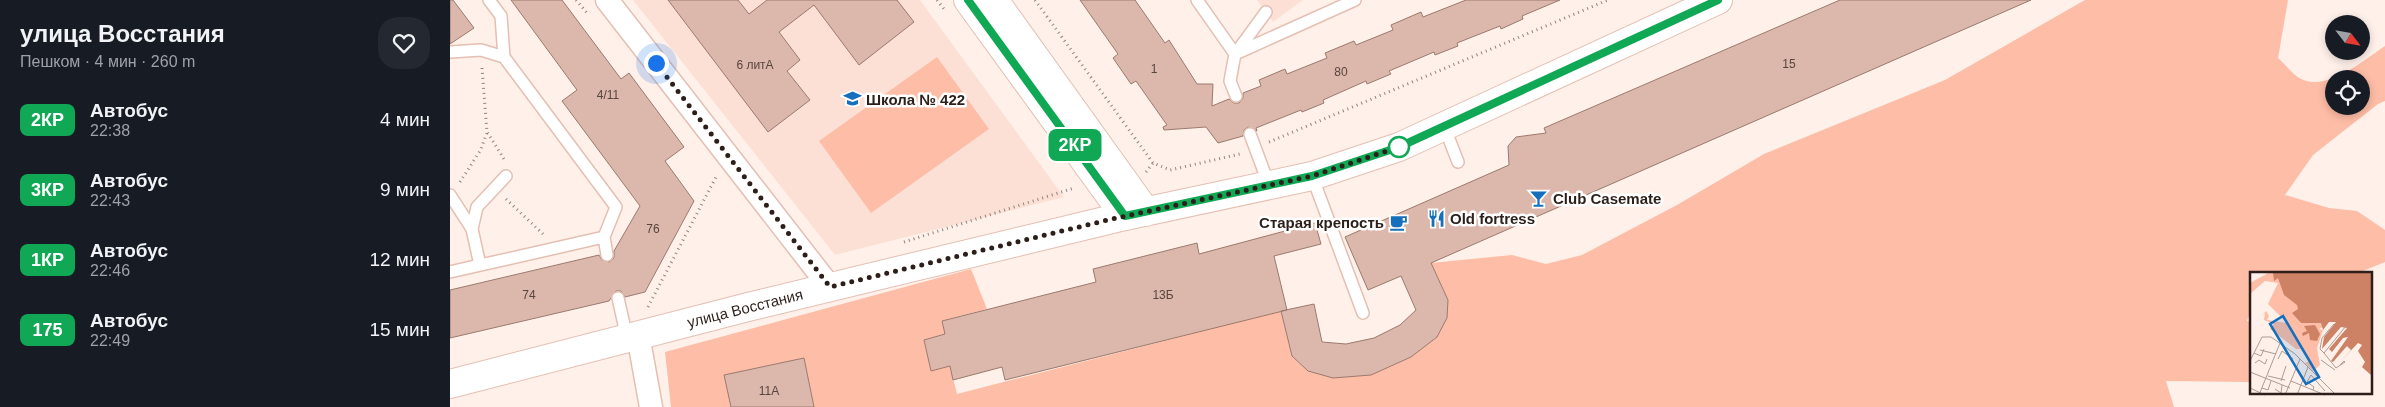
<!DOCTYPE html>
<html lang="ru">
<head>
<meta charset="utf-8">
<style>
  :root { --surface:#171b24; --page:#242831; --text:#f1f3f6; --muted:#9ea1a6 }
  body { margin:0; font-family:Helvetica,sans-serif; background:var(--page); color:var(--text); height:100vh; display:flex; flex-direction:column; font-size:19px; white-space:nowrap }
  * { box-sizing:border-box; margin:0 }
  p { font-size:16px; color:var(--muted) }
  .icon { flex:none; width:28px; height:28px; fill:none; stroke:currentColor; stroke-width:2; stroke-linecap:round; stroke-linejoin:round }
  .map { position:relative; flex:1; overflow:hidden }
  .side { display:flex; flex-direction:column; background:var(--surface); width:450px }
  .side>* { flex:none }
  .badge { padding:0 10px; border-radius:8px; font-size:18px; line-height:32px }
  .needle { width:32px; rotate:121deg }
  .buttons { position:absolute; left:1875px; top:15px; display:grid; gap:10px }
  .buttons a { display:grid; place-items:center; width:45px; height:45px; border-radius:50%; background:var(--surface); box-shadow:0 2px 8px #0003; font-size:25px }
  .you { position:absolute; width:25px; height:25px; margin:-12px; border:4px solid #fff; border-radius:50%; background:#1a73e8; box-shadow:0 0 0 8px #1a73e833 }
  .map>.badge { position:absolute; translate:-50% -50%; box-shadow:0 0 0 2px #fff }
  .round { display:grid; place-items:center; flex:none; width:52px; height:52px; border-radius:20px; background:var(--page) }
  .overview { display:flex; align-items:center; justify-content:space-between; height:85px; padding:0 20px }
  h1 { font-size:24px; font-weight:600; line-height:38px }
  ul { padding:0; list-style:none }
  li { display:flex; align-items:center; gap:15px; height:70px; padding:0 20px }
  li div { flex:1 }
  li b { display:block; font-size:19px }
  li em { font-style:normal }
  li .badge { min-width:55px; font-weight:700; text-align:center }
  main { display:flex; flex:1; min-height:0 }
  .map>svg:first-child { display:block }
  .built { fill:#fce0d6 }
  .green { fill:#febda6; fill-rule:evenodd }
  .building { fill:#dcb7ab; stroke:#9b7a6e }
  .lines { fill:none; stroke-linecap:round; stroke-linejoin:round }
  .service-casing { stroke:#e4bfb2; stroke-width:14 }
  .minor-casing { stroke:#e4bfb2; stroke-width:25 }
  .tertiary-casing { stroke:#e4bfb2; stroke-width:30 }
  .secondary-casing { stroke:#e4bfb2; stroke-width:30 }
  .path { stroke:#91847e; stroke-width:3; stroke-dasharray:1 4; stroke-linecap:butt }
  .service { stroke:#fff; stroke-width:11 }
  .minor { stroke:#fff; stroke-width:22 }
  .tertiary { stroke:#fff; stroke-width:28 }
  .secondary { stroke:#fff; stroke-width:28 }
  .line-casing { stroke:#fff; stroke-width:11 }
  .line { stroke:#10a855; stroke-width:8 }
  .walk { stroke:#2c1f1a; stroke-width:5; stroke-dasharray:0 9 }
  .stop-dot { fill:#fff; stroke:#10a855; stroke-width:2.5 }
  .labels { text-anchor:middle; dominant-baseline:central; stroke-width:5; stroke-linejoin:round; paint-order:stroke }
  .number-label { font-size:12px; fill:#58453e }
  .poi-label { font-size:15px; font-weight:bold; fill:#2c1f1a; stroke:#fff; text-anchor:start }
  .street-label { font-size:15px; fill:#2c1f1a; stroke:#fff }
  .inset-road { fill:none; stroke:#ab9c97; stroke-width:1 }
  .view { fill:#156fbc; fill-opacity:0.15; stroke:#156fbc; stroke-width:2.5 }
  .inset-edge { fill:none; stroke:#2c1f1a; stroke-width:2.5 }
</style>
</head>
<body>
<main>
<section class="side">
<div class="overview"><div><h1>улица Восстания</h1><p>Пешком · 4 мин · 260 m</p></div><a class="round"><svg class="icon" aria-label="heart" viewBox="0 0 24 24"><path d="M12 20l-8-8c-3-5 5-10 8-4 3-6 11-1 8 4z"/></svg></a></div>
<ul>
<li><span class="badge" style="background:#10a855;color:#fff">2КР</span><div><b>Автобус</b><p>22:38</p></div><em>4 мин</em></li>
<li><span class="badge" style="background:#10a855;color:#fff">3КР</span><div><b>Автобус</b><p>22:43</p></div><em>9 мин</em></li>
<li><span class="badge" style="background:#10a855;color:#fff">1КР</span><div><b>Автобус</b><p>22:46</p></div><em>12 мин</em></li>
<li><span class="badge" style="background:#10a855;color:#fff">175</span><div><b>Автобус</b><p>22:49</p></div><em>15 мин</em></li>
</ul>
</section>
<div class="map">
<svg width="1935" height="407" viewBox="0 0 1935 407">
  <rect width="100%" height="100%" fill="#fff0ea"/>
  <!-- built -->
  <path class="built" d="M183 0H470L614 197 385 255Z
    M807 0H853L823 22Z"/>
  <!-- green -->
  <path class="green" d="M1635 0H1838L1828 58C1835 64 1843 75 1851 79 1877 92 1914 60 1935 46V101L1928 104 1863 155 1835 195 1879 208 1907 211 1935 230V262L1908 273H1801V310L1797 321 1801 322V382L1716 381 1724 407H364L354 359 281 407H221L215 352 521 269 537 309 492 321 495 334 474 340 481 371 500 366 507 394 831 311 842 356 858 371 921 375 961 357 987 337 998 300 981 263 1062 255 1096 264 1132 255 1227 205 1314 154 1495 80ZM1884 79H1911V106H1884Z
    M487 57 539 129 421 213 369 141Z"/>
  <!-- building -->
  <path class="building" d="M0 0H3L24 28 0 44Z
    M61 0H112L171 79 179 73 234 147 215 161 244 201 195 292 175 297 171 291H166L159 301 0 338V290L149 255 152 260 159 262 164 258V251L190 206 112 101 127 90Z
    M218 0H288L299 14 317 0H447L464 22 409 65 364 5 329 32 350 60 337 71 360 100 318 132Z
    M630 0H685L715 43 719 40 747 84H763L762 106 779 99 784 103H789L793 98V93L811 86 809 80 835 69 837 74 877 58 875 53 904 41 906 45 943 30 941 25 971 12 973 17 1016 0H1110L1072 16 1073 19 1051 29 1050 26 1007 43 1008 46 985 55 984 52 939 71 941 74 917 84 916 81 873 100 874 103 852 112 851 110 806 128 807 131 798 127 794 130 793 136 768 143 756 127 714 130 713 127 717 125 686 81 681 84 663 58 668 54Z
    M1390 0H1581L981 263 998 300 997 318 987 337 961 357 921 375 883 378 858 371 842 356 831 311 864 304 872 342 896 344 924 338 950 325 966 310 951 276 918 290 895 237 1059 165 1058 146 1066 137 1096 133 1094 128Z
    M865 223 871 244 824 256 837 310 555 380 552 367 503 380 500 366 481 371 474 340 495 334 492 321 646 282 643 269 747 243 749 254Z
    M354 358 364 407H281L274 375Z"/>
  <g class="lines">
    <defs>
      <path id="service" d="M39 0 51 16 54 57
        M747 0 785 54 780 81 786 96
        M0 52 31 50 54 57 166 207 154 237 157 255
        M786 53 816 12
        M785 54 905 0
        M994 126 1008 162
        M800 134 819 185
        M862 176 913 313
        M0 195 22 229 30 265
        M22 229 27 207 56 176
        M0 272 154 237
        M168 298 177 338"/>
      <path id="minor" d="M157 0 380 287
        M188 335 201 407"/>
      <path id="tertiary" d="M0 384 298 307 675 216"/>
      <path id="secondary" d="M518 0 675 216 862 176 949 147 1268 0
        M544 0 696 212"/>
    </defs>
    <!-- service casing -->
    <use href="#service" class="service-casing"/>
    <!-- minor casing -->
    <use href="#minor" class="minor-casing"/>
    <!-- tertiary casing -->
    <use href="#tertiary" class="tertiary-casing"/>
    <!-- secondary casing -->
    <use href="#secondary" class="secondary-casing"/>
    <!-- path -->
    <path class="path" d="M126 0 138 14
      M487 0 494 9
      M585 0 703 163 720 170 790 154
      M32 68 37 132 54 159
      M819 142 1158 0
      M696 172 703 163
      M10 182 30 151 37 133
      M56 199 93 234
      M454 242 624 188
      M198 307 266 177"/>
    <!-- service -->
    <use href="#service" class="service"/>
    <!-- minor -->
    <use href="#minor" class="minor"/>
    <!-- tertiary -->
    <use href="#tertiary" class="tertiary"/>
    <!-- secondary -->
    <use href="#secondary" class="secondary"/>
  </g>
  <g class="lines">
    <defs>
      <path id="line" d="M518 0 675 216 862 176 949 147 1268 0"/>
    </defs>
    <!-- line casing -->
    <use href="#line" class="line-casing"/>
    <!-- line -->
    <use href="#line" class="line"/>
    <!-- walk -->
    <path class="walk" d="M206 63 380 287 662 219 862 176 949 147"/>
  </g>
  <!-- icons -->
  <defs>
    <symbol id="school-bare" viewBox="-9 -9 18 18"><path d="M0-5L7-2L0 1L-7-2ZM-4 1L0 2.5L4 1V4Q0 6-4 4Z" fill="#156fbc" stroke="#fff" stroke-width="2.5" paint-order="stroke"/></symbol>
    <symbol id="bar-bare" viewBox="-9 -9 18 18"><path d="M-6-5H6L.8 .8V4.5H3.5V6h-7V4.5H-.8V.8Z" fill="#156fbc" stroke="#fff" stroke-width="2.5" paint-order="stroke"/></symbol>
    <symbol id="restaurant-bare" viewBox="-9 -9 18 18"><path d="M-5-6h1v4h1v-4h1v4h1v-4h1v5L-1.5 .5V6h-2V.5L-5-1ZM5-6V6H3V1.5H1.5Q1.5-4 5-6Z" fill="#156fbc" stroke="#fff" stroke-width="2.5" paint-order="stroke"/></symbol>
    <symbol id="cafe-bare" viewBox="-9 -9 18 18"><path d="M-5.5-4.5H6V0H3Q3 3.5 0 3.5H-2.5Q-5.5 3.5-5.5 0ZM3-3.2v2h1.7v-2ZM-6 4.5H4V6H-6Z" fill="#156fbc" stroke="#fff" stroke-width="2.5" paint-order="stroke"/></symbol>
  </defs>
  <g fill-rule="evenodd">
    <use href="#school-bare" x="390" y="86" width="25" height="25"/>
    <use href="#bar-bare" x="1076" y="186" width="25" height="25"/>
    <use href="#restaurant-bare" x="974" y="206" width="25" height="25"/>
    <use href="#cafe-bare" x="936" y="210" width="25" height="25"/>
  </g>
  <!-- markers -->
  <circle class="stop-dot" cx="949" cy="147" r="10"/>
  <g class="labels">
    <!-- number labels -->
    <g class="number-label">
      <text x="1339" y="64">15</text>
      <text x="305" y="65">6 литА</text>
      <text x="704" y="69">1</text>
      <text x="891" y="72">80</text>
      <text x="158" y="95">4/11</text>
      <text x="203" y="229">76</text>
      <text x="79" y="295">74</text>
      <text x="713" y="295">13Б</text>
      <text x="319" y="391">11А</text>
    </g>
    <!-- poi labels -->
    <g class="poi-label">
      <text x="416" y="99">Школа № 422</text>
      <text x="1103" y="198">Club Casemate</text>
      <text x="1000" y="218">Old fortress</text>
      <text x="934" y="222" text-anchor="end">Старая крепость</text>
    </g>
    <!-- street labels -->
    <g class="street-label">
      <text transform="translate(295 308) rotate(-14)">улица Восстания</text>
    </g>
  </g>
  <!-- overview -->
  <g transform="translate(1800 272)">
    <rect width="122" height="122" fill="#fff0ea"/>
    <path d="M20 0H67L47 33 49 37 43 41 51 51H71L73 55 69 57 73 58 67 76 70 93 63 99 55 91 59 89 51 77H46L20 57 24 52 14 48 15 41 12 44 16 39 19 44 17 48 37 51 18 32 28 11 15 9 0 22V11Z" fill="#febda6"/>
    <path d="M20 0H122V104L112 95 115 90 108 79 112 73 108 71 90 90 101 78 97 74 83 90 81 89 98 65 93 66 82 80 79 77 97 56 91 55 72 77 74 65 86 50H79L73 58 71 51H51L42 41 48 37 47 33 34 23 28 6 24 9 23 1ZM65 53 70 62 67 69 60 68 59 61 53 64 52 61 57 59 54 54Z" fill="#cd8165"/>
    <path class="inset-road" d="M84 52 72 66 70 77 74 81 96 54M10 78 26 82M4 81 11 84 14 77M74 81 86 96 95 90 94 89 90 93M28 87 32 79 43 87M50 87 86 123M71 88 85 98M0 89 12 65H21L45 82 50 87 35 123M5 91 9 88 15 92 17 87M0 100 40 116M61 103 75 119M61 103 57 110 64 115 63 118M18 104 35 108M31 109 36 94M41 109 75 123M0 116 15 123M12 116 18 118 21 109M25 117 31 121 32 113M9 123 30 71M47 123 58 95"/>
    <path class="view" d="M33 44 69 105 56 112 20 52Z"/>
    <rect width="122" height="122" class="inset-edge"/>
  </g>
</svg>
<div class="buttons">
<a><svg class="needle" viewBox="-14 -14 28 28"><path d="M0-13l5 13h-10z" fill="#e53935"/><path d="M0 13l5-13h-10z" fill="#9ea1a6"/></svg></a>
<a><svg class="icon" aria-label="locate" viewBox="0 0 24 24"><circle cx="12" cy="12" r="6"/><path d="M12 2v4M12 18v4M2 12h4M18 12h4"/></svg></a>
</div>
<div class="you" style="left:206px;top:63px"></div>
<b class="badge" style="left:625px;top:145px;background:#10a855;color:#fff">2КР</b>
</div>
</main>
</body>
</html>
